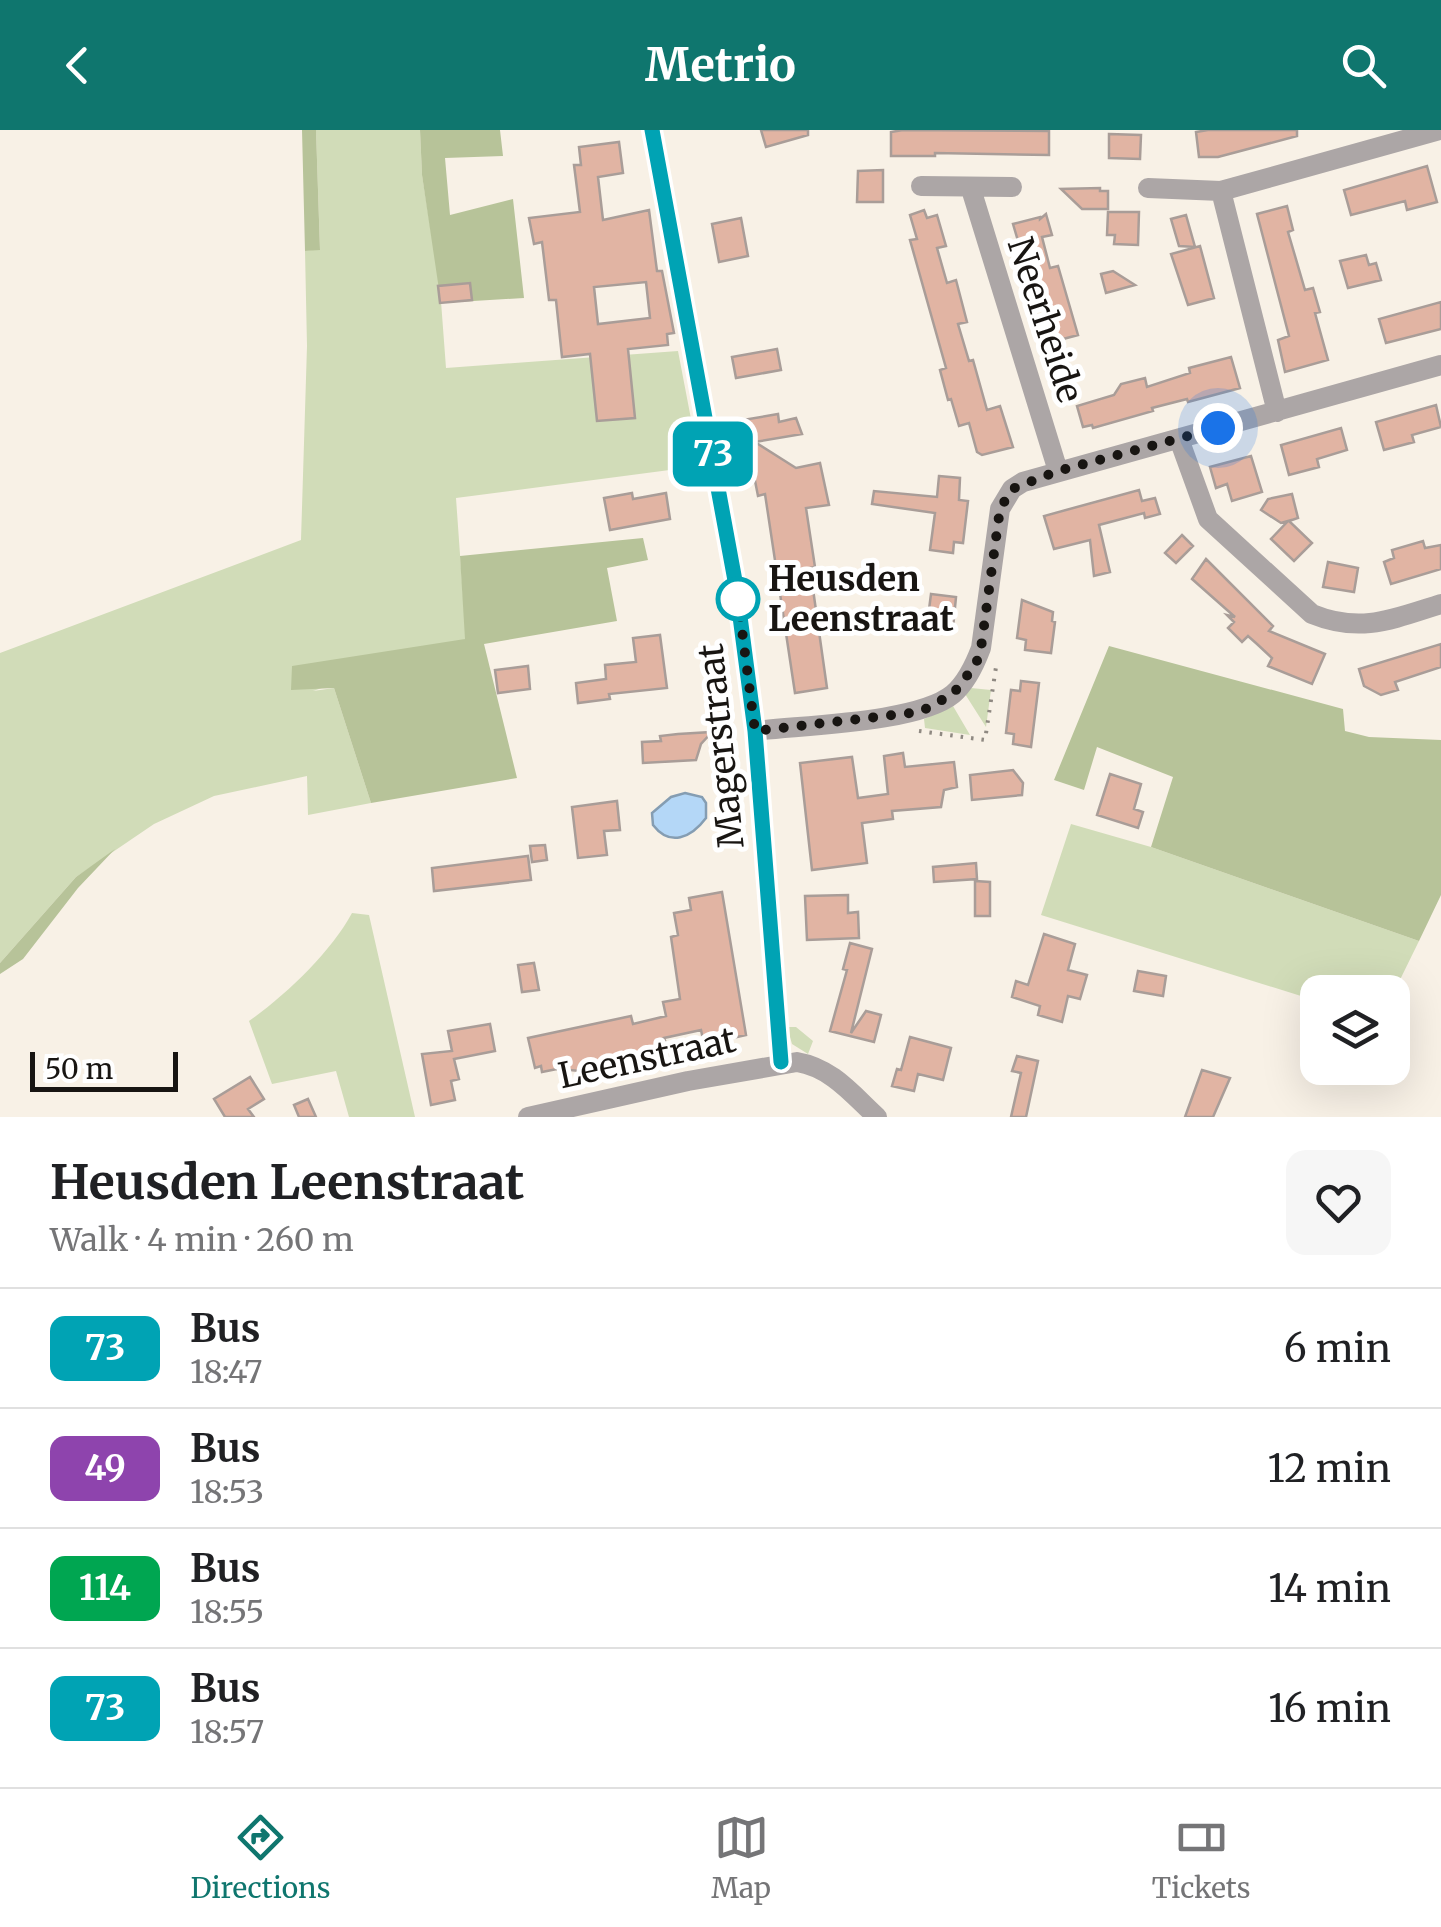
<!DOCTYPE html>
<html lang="en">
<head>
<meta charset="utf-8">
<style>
  :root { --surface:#fff; --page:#f6f6f6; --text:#202124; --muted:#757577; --line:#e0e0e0; --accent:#0f766e }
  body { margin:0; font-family:Merriweather,serif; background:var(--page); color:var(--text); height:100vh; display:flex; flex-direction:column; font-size:38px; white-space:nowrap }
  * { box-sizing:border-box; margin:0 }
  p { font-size:32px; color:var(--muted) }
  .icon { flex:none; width:55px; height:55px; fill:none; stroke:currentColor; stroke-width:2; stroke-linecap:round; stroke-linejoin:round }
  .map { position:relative; height:987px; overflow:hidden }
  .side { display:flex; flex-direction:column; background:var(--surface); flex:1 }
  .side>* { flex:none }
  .badge { padding:0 20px; border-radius:15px; font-size:35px; line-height:65px }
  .fabs { position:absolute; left:1300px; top:845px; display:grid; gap:20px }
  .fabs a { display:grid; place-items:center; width:110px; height:110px; border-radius:20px; background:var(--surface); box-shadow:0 10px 40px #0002; font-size:50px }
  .scale { position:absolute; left:30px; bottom:25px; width:148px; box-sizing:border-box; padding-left:10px; border:5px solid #181512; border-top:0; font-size:28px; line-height:35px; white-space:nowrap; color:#181512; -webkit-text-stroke:8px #fff; paint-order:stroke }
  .you { position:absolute; width:50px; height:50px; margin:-25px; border:8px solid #fff; border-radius:50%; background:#1a73e8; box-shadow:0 0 0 15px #1a73e833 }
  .map>.badge { position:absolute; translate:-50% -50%; box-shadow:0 0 0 5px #fff }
  .round { display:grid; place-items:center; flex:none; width:105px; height:105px; border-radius:20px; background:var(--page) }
  .overview { display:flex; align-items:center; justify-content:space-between; height:170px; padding:0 50px }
  h1 { font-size:48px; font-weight:700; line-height:75px }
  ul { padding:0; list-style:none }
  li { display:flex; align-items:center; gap:30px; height:120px; padding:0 50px; border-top:2px solid var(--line) }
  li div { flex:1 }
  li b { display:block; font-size:38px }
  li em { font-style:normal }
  li .badge { min-width:110px; font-weight:700; text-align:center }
  header { display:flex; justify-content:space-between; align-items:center; height:130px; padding:0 50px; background:var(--accent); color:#fff; font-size:45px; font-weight:700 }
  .tab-bar { display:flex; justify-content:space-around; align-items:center; height:140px; border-top:2px solid var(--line); background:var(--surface); font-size:28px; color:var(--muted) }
  .tab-bar a { display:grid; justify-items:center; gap:5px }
  .tab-bar .on { color:var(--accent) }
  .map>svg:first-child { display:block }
  .green { fill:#d1dcb8 }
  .forest { fill:#b7c399 }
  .water { fill:#b4d7f7; stroke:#859db2; stroke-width:2.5 }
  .building { fill:#e1b4a3; stroke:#a99d98; stroke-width:2.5; fill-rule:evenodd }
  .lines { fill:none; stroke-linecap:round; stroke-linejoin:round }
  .path { stroke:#8f8982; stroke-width:4; stroke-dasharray:2.5 8; stroke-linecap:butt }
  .minor { stroke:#aca6a6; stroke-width:20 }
  .line-casing { stroke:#fff; stroke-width:22 }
  .line { stroke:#00a3b4; stroke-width:15 }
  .walk { stroke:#181512; stroke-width:10; stroke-dasharray:0 18 }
  .stop-dot { fill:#fff; stroke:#00a3b4; stroke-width:5 }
  .labels { text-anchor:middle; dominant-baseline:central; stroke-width:10; stroke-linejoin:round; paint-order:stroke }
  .street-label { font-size:35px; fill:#181512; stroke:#fff }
  .stop-label { font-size:35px; font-weight:bold; fill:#181512; stroke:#fff; text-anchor:start }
</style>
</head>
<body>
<header><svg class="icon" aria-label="back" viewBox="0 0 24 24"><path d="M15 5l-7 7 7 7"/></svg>Metrio<svg class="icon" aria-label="search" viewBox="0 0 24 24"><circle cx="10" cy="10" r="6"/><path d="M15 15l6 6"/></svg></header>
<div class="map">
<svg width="1441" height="987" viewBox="0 0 1441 987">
  <rect width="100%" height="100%" fill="#f8f1e6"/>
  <!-- green -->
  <path class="green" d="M316 0H420L422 45 440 158 446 238 678 221 700 336 456 368 466 509 313 561 334 558 371 673 308 685 307 646 214 666 154 694 76 747 0 833V523L301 410 307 216 305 121 320 119Z
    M971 558 991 560 986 597 965 564Z
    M953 576 970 605 925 598 924 589Z
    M1071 694 1151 717 1419 811 1393 864 1318 862 1317 871 1041 785Z
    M352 783 369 785 415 987H349L336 941 272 954 249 891C285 866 331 822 352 783Z
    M787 897H796L813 911 808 924 792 914Z"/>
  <!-- forest -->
  <path class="forest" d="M302 0H316L320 120 305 121Z
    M420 0H500L503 26 445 28 450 85 513 69 524 168 441 173 422 45Z
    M643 408 648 430 607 438 617 491 484 514 517 648 371 673 334 558 291 560 292 536 465 509 460 426Z
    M1109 516 1343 579 1345 601 1369 607 1441 610V765L1419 811 1151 717 1173 647 1097 617 1084 660 1054 650Z
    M115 719 78 758 23 829 0 844V833L76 747Z"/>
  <!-- water -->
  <path class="water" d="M685 663 702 667 706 673V688C691 708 670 717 653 695L652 683 671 667Z"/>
  <!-- building -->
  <path class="building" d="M761 0H808V5L766 17Z
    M903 0 1049 1V25L935 23V26H891V2Z
    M1208 0H1297V6L1218 27H1199L1196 2Z
    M1109 4 1141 5 1140 29 1109 28Z
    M619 12 623 43 598 47 603 90 649 80 657 141H662L674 203 667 204 668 215 628 219 635 288 597 291 590 224 562 227 556 170H549L542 112 534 114 529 88 580 82 574 35H581L579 17ZM646 152 650 188 598 194 594 157Z
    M1427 36 1437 72 1407 80 1405 71 1351 85 1344 60Z
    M883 40V72H857L858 41Z
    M1100 58V61H1108V79H1082L1061 59Z
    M1287 76 1293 100 1288 102 1305 160 1313 158 1320 182 1315 183 1328 230 1285 242 1278 210 1289 206 1257 84Z
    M924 80 927 88 937 85 946 116 937 118 947 153 956 150 967 192 958 194 969 231 973 230 987 280 1000 276 1013 317 982 325 977 322 969 293 959 296 951 269 948 270 940 240 946 238 910 110 917 109 910 85Z
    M1108 82H1139L1138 115 1114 114 1115 105H1107Z
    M1046 84 1052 105 1042 107 1050 138 1058 136 1078 205 1052 212 1031 122 1022 124 1018 113 1015 114 1018 111 1013 94 1040 87V89Z
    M1186 85 1195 117 1179 116 1171 89Z
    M741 88 748 126 719 132 712 94Z
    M1200 116 1214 168 1188 175 1171 124Z
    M1366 125 1369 135 1376 133 1381 150 1348 158 1340 131Z
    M1113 141 1135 155 1106 163 1101 144Z
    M470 153 472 170 440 173 438 156Z
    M1441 172V199L1386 213 1379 189Z
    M777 219 781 240 736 248 732 227Z
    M1231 227 1240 258 1188 272 1187 269 1152 278 1153 281 1093 298 1092 295 1083 297 1077 276 1114 265 1121 254 1145 248 1147 257 1190 243 1189 238Z
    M1436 275 1441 297 1412 305 1414 312 1384 320 1376 292Z
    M778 284 779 292 796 288 802 304 755 312 796 338 820 333 829 375 806 378 815 437 810 438 827 558 795 563 765 364 758 366 743 290Z
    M1341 298 1347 320 1317 329 1319 337 1289 345 1281 315Z
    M1251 326 1262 362 1232 371 1227 354 1216 358 1210 337Z
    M939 346 960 348 959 370 968 371 963 413 954 412 953 423 930 420 935 383 872 374 874 361 937 367Z
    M1139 360 1142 371 1155 368 1160 384 1145 388 1144 383 1099 395 1110 442 1094 446 1090 410 1054 419 1044 386Z
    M632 363 633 369 666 363 670 389 610 400 604 368Z
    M1292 364 1298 388 1289 391 1312 413 1294 431 1271 409 1288 391 1281 393 1261 380 1268 369Z
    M1182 405 1193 416 1176 433 1165 423Z
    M1423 411 1425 418 1441 415V439L1391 454 1384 432 1394 428 1392 420Z
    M1206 429 1273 496 1269 501 1325 524 1312 554 1268 536 1272 528 1257 514 1248 506 1242 512 1228 498 1234 492 1227 485 1235 487 1192 449Z
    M1328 432 1358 438 1354 462 1323 457Z
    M931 464 956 467 953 498 927 495Z
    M1022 470 1053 482 1052 491 1055 492 1051 523 1025 520 1026 510 1017 508Z
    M660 505 667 558 609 564 610 569 578 573 576 553 606 549 605 535 636 532 633 508Z
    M1441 514V537L1395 552 1398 560 1381 565 1364 556 1359 539Z
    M528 536 530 559 498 563 495 540Z
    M1021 551 1039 553 1031 617 1013 614 1014 604 1006 603 1011 560 1020 561Z
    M712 602 701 614 696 630 643 633 642 612 661 611 660 606 678 604Z
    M903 623 905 637 954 632 957 657 944 660 941 677 892 681 893 689 862 693 867 733 812 740 800 633 852 627 858 668 888 664 884 626Z
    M1013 640 1023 653 1022 665 972 670 970 645Z
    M1110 644 1141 654 1134 679 1143 682 1138 698 1097 685Z
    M617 671 620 700 604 701 607 725 578 728 572 677Z
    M545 715 547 730 532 732 530 716Z
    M528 726 531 750 434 761 432 738Z
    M976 733 977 749 934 752 933 737Z
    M975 751 990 752V786H975Z
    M722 762 746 905 728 909V914L705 919 701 900 664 908 666 913 660 914 663 924 581 941 557 939 542 942 541 936 535 938 528 908 631 886 633 894 666 886 663 872 680 869 671 807 678 805 674 783 691 780 689 768Z
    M848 765V783L858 782 859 808 807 810 805 766Z
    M1044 804 1075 814 1068 840 1087 845 1080 869 1068 866 1062 892 1038 885 1040 876 1012 867 1016 851 1028 855Z
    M850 813 872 819 851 903 866 881 881 885 874 912 830 901 847 840 843 839Z
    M534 833 539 860 522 862 518 835Z
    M1138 841 1166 846 1163 866 1134 861Z
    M490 894 495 921 454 929 459 949 451 951 455 970 431 975 422 924 452 921 448 901Z
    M910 907 951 918 943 950 918 944 914 961 892 956 897 939 901 940Z
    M1017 926 1038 931 1026 987H1011L1021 943 1012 941Z
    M1202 940 1230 948 1213 987H1185Z
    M250 947 264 969 248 979 254 987H225L214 969Z
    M308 969 316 987H299L294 975Z"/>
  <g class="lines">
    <!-- path -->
    <path class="path" d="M919 601 985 610 996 537"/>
    <!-- minor -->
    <path class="minor" d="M652 0 736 456 755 601 781 933
      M921 56 1012 57
      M1148 58 1221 61 1440 0
      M971 59 1058 341
      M1221 61 1277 282
      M1179 309 1208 389 1312 484C1361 504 1393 489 1441 474
      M755 601C804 595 918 593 953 564 967 552 975 534 981 518L1000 379 1012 359 1023 352 1441 235
      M528 987 688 951 797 932C832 938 852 964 877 987"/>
  </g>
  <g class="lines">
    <defs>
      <path id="line" d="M652 0 736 456 755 601 781 932"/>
    </defs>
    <!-- line casing -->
    <use href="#line" class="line-casing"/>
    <!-- line -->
    <use href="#line" class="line"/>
    <!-- walk -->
    <path class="walk" d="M738 469 755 601 920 582 953 564 976 534 981 518 1000 379 1012 359 1058 341 1218 298"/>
  </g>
  <!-- markers -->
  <circle class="stop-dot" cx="738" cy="469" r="20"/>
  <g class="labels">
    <!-- street labels -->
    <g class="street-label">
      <text transform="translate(1045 190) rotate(72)">Neerheide</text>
      <text transform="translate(721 616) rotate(-96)">Magerstraat</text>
      <text transform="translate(647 928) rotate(-12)">Leenstraat</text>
    </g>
    <!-- stop labels -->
    <g class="stop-label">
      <text x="768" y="449">Heusden<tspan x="768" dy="40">Leenstraat</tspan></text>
    </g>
  </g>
</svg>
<div class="fabs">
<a><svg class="icon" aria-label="layers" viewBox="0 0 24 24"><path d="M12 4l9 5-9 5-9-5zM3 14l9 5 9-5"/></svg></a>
</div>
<div class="scale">50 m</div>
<div class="you" style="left:1218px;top:298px"></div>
<b class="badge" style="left:713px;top:324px;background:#00a3b4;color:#fff">73</b>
</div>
<section class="side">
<div class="overview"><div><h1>Heusden Leenstraat</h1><p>Walk · 4 min · 260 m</p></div><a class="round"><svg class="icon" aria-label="heart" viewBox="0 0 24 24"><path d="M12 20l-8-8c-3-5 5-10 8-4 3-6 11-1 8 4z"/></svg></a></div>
<ul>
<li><span class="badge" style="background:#00a3b4;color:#fff">73</span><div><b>Bus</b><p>18:47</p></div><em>6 min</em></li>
<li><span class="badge" style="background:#8e44ad;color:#fff">49</span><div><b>Bus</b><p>18:53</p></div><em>12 min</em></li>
<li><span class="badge" style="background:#00a651;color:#fff">114</span><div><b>Bus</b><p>18:55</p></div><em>14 min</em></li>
<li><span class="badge" style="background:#00a3b4;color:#fff">73</span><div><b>Bus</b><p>18:57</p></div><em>16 min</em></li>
</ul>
</section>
<nav class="tab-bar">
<a class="on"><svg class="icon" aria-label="directions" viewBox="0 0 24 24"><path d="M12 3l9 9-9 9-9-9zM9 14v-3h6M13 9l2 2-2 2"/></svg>Directions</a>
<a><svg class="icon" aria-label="map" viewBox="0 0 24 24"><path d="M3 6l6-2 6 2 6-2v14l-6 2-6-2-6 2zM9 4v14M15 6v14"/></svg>Map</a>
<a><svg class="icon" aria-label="tickets" viewBox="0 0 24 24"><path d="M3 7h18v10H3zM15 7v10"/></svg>Tickets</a>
</nav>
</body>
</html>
